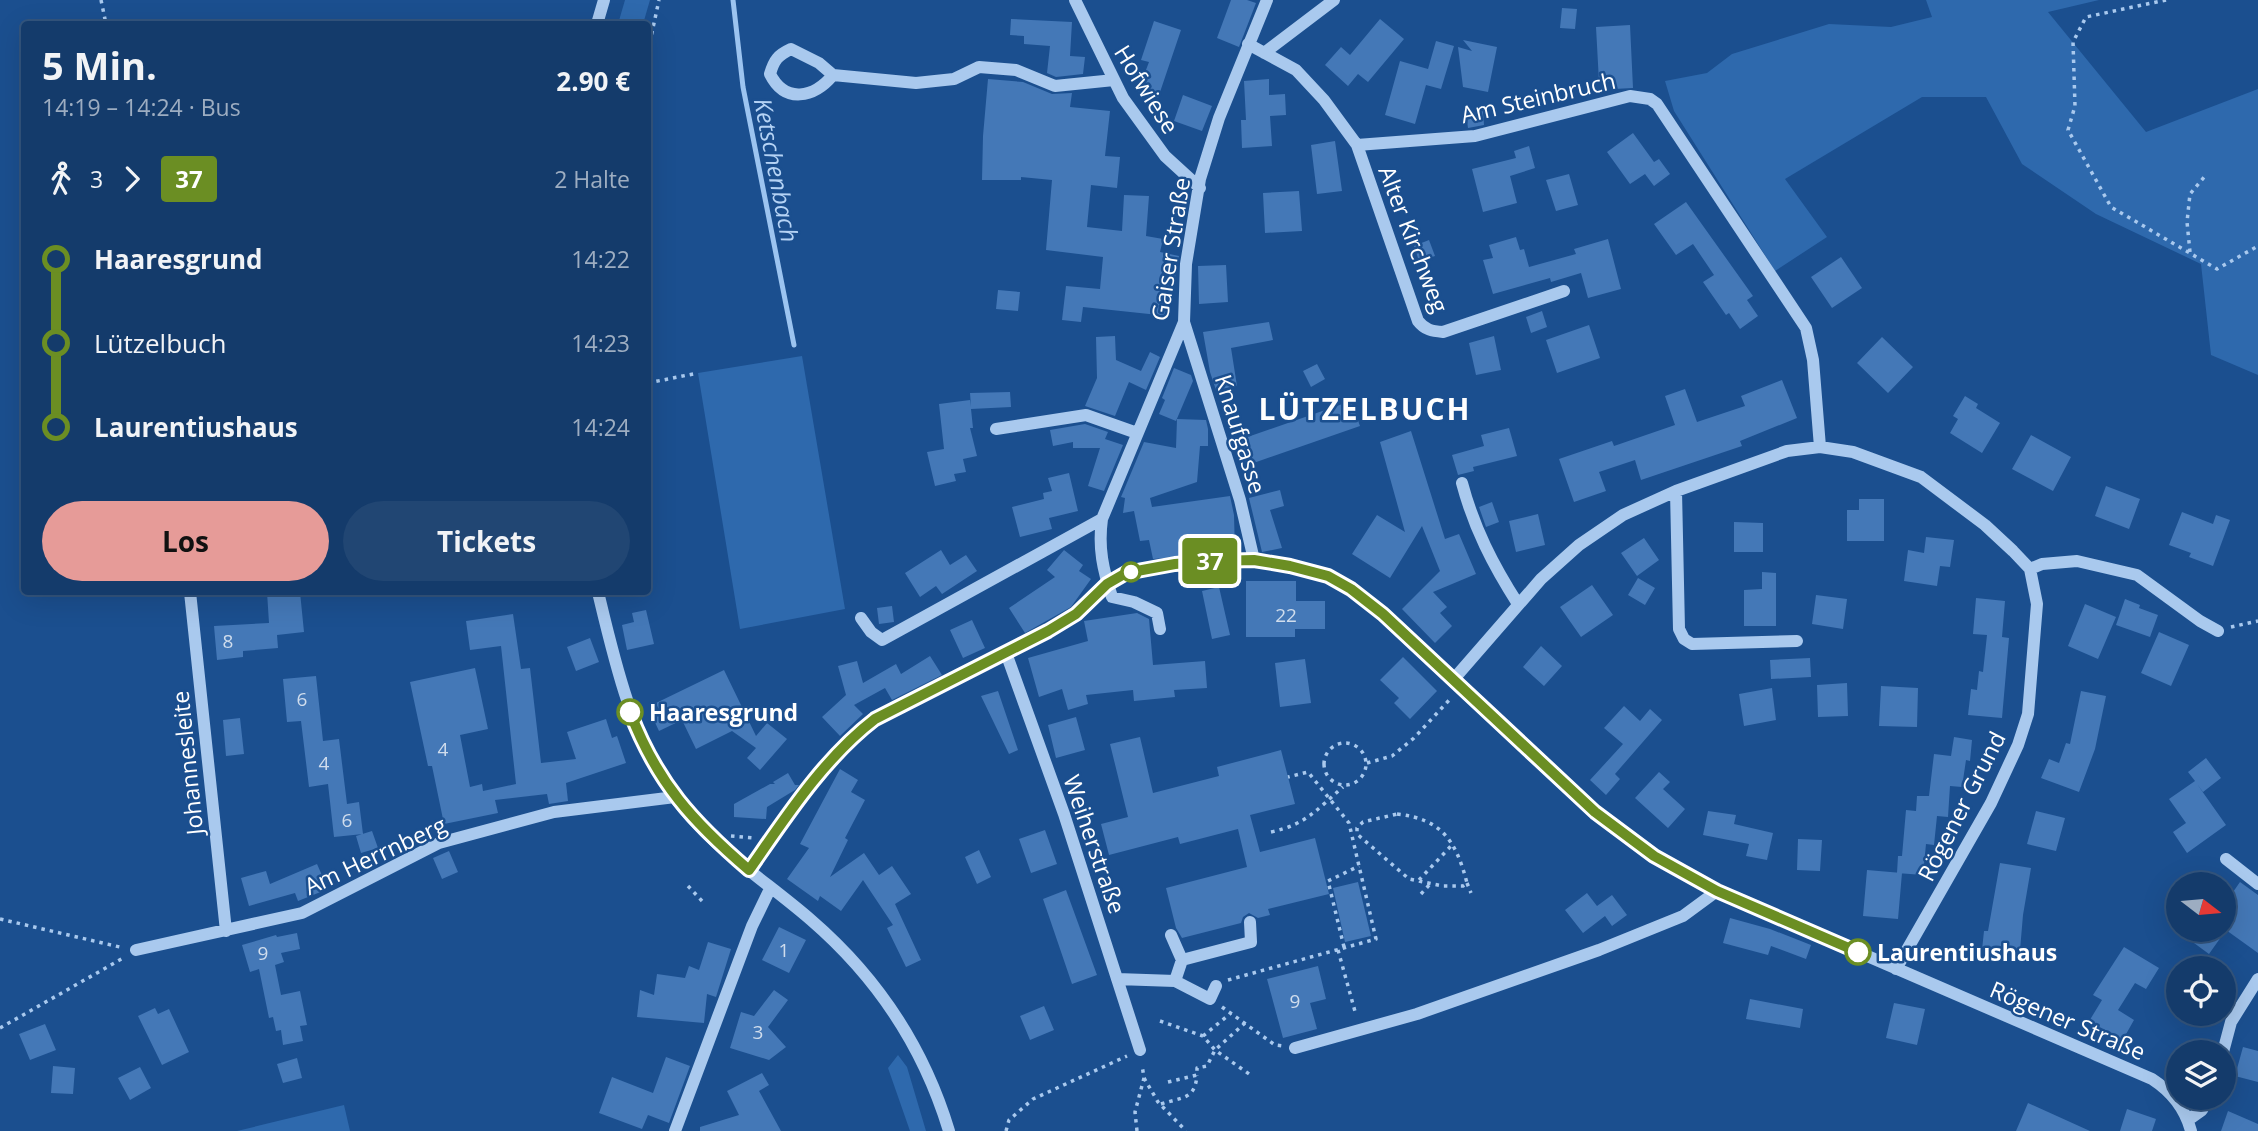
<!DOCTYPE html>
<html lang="de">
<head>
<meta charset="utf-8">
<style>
  :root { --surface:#143b6b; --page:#214673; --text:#f1f3f6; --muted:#9dadc1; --line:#33557e; --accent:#e69b98 }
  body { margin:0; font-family:"Open Sans",sans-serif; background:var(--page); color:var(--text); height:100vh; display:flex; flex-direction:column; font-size:26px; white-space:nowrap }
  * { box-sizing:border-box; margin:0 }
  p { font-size:23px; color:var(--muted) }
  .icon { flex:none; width:38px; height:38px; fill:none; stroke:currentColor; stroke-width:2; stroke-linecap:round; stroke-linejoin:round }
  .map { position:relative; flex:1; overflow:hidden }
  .sheet { position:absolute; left:21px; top:21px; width:630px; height:574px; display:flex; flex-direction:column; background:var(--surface); border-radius:7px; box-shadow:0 7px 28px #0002,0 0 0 2px var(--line) }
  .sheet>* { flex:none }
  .badge { padding:0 14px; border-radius:5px; font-size:24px; line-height:46px }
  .needle { width:46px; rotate:106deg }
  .fabs { position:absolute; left:2166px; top:872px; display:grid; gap:14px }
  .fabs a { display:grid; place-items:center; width:70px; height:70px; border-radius:50%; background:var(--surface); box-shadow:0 7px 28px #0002,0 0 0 2px var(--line); font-size:35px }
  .map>.badge { position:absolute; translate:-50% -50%; box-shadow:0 0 0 4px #fff }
  .legs { display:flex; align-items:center; gap:10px; height:77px; padding:0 21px; font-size:23px }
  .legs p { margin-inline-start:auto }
  .overview { display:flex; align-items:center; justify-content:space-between; height:119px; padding:0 21px }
  h1 { font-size:38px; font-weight:700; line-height:52px }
  .cta { display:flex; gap:14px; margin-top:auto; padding:14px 21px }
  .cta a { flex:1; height:80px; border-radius:42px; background:var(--accent); color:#111; font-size:28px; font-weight:700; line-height:80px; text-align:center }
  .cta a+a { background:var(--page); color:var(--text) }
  ul { padding:0 21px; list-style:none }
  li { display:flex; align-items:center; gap:24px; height:84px; font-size:26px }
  li i { display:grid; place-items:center; width:10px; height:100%; margin:0 9px; background:currentColor }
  li i::after { content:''; width:18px; height:18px; margin:-9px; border:5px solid; border-radius:50%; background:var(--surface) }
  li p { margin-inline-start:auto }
  li:first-child i { background:linear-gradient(#0000 50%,currentColor 0) }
  li:last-child i { background:linear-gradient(currentColor 50%,#0000 0) }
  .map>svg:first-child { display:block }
  .green { fill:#2e69ad }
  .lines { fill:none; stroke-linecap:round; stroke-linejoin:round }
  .stream { stroke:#9cc4f0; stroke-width:5 }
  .building { fill:#4478b7 }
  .path { stroke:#a9c9ee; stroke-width:3.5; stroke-dasharray:3.5 5; stroke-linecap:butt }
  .minor { stroke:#a9c9ee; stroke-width:12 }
  .line-1-casing { stroke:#fff; stroke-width:16 }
  .line-1 { stroke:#6b8e23; stroke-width:10 }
  .stop-1-dot { fill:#fff; stroke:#6b8e23; stroke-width:3.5 }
  .labels { text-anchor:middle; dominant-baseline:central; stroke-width:5; stroke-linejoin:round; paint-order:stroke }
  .number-label { font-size:19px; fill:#d0dded }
  .street-label { font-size:23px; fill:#fff; stroke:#1b4f8f }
  .stop-label { font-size:23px; font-weight:bold; fill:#fff; stroke:#1b4f8f; text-anchor:start }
  .water-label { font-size:24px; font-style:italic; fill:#b5d3f5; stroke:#1b4f8f }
  .district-label { font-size:30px; font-weight:bold; letter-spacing:2px; fill:#fff; stroke:#1b4f8f }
</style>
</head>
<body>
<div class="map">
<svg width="2258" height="1131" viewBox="0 0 2258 1131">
  <rect width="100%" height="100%" fill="#1b4f8f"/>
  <!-- green -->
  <path class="green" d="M625 0H650L643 24H618Z
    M1926 0H2099L2048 12 2146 132 2258 89V375L2211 355 2201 264 2096 214 2022 164 1986 97H1922L1785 179 1827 237 1775 271 1674 111 1665 81 1707 73 1732 54 1829 24 1891 27 1932 17Z
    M802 356 845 609 740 629 698 373Z
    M898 1055 907 1067 926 1131H910L888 1068Z
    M344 1105 350 1131H237Z"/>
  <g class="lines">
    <!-- stream -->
    <path class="stream" d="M733 0 743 87 794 345"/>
  </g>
  <!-- building -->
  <path class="building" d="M1231 0H1247L1256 3 1239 47 1217 38Z
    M1562 8 1577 9 1575 29 1560 28Z
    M1011 19 1072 22 1070 56 1085 57 1083 74 1056 77 1047 73 1050 46 1024 44V36L1010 35Z
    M1380 19 1404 39 1368 82 1358 74 1348 86 1325 65 1341 47 1350 55Z
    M1154 21 1181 30 1158 98 1138 91 1149 62 1141 60Z
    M1630 25 1633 88 1614 89V81L1599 82 1596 27Z
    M1463 40 1497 47 1488 92 1463 87 1458 47 1472 51Z
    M1436 41 1454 46 1441 89 1426 85 1415 124 1385 115 1400 61 1428 69Z
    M988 79 1023 82 1052 94 1072 93 1070 107 1110 111 1105 156 1120 157 1117 188 1091 185 1087 227 1122 231 1124 195 1149 196 1146 236 1163 239 1160 252 1179 256 1173 288 1171 287 1168 316 1083 307 1081 322 1062 320 1066 286 1100 289 1103 257 1046 250 1052 180 1021 177V180H982L983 136Z
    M1269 79V95L1285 94 1286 115 1270 116 1272 146 1242 148 1241 120H1246L1244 81Z
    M1183 95 1212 106 1202 131 1174 121Z
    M1483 111 1484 125 1468 128 1466 113Z
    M1633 133 1654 162 1659 159 1670 174 1654 186 1645 174 1630 184 1607 152Z
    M1335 141 1342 191 1317 194 1311 145Z
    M1529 146 1535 168 1510 176 1517 203 1483 212 1472 169 1516 158 1514 151Z
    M1569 174 1578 205 1556 211 1546 180Z
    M1299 191 1302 231 1265 233 1263 193Z
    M1686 202 1753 296 1747 300 1758 316 1740 329 1729 313 1726 315 1703 282 1714 275 1693 244 1676 255 1654 224Z
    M1516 237 1520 250 1524 249 1529 267 1576 254 1574 249 1608 239 1621 289 1588 298 1581 273 1551 282 1550 278 1493 294 1483 260 1493 258 1489 245Z
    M1429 240 1435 256 1419 261 1414 246Z
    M1841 257 1862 288 1832 308 1811 277Z
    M1226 265 1228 302 1199 304 1198 266Z
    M998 290 1020 292 1018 311 996 309Z
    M1542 311 1547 327 1531 333 1526 317Z
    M1269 322 1273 340 1231 348 1237 386 1216 390 1210 372 1203 332Z
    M1589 325 1600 358 1557 373 1546 340Z
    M1115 336 1116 360 1141 371 1150 352 1160 357 1146 390 1129 382 1115 416 1085 406 1097 378 1096 337Z
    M1494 336 1501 370 1476 375 1469 343Z
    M1882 337 1913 367 1888 393 1857 363Z
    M1317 364 1325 379 1311 387 1303 371Z
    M1174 368 1191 375 1193 381 1176 421 1159 414 1165 400 1162 398Z
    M1782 380 1797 418 1740 441 1742 446 1641 480 1635 460 1599 472 1606 491 1574 502 1559 459 1612 441 1614 446 1675 425 1665 396 1685 389 1697 422 1745 406 1741 396Z
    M1010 392 1011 407 971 409 973 428H970L977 456 963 459 966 472 954 474 956 481 935 486 927 452 944 449 939 404 970 400 971 407 970 393Z
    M1965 396 1978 404 1976 408 2000 423 1982 453 1950 433 1958 419 1953 416Z
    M1351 401 1360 426 1242 467 1233 442Z
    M1177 419 1206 420 1208 429V446H1200L1197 482 1150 498 1152 507 1230 496 1234 515 1235 552 1153 559 1149 540 1140 541 1134 511 1123 513 1125 498 1121 497 1144 442 1176 448Z
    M1085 424 1108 432 1105 439 1123 445 1104 491 1088 486 1100 448H1073V442L1053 446 1050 430Z
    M1509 428 1517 456 1473 467 1474 471 1458 475 1452 455 1484 446 1481 435Z
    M1411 431 1445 539 1459 534 1476 574 1433 592 1447 607 1440 613 1452 626 1435 643 1402 609 1440 571 1422 526 1390 578 1352 554 1377 515 1405 532 1380 442Z
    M2031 435 2071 457 2053 491 2012 469Z
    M1069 473 1078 511 1049 518 1052 529 1020 537 1012 507 1044 499 1043 493 1052 491 1048 478Z
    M2106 486 2140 499 2129 529 2095 516Z
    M1280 490 1284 506 1270 510 1282 548 1262 552 1249 498Z
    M1859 499H1884V541H1847V510H1859Z
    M1492 502 1499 522 1486 527 1479 507Z
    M2182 512 2213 524 2216 515 2230 520 2213 566 2189 557 2191 553 2169 545Z
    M1538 514 1545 545 1516 552 1509 521Z
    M1734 522 1763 523V552H1734Z
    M1926 537 1954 540 1950 567 1940 566 1937 586 1904 581 1908 550 1924 553Z
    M1644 538 1659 560 1637 576 1621 553Z
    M941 550 950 565 966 555 977 571 942 594 936 586 920 597 905 573Z
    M1064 550 1083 565 1079 571 1091 579 1071 607 1025 633 1009 608 1055 577 1047 570Z
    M1762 572 1776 573V626H1744V590L1762 589Z
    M1638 578 1655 588 1645 605 1628 595Z
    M1246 581H1296V601H1325V629H1295V637H1246Z
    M1592 585 1613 615 1581 637 1560 607Z
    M1219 587 1230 635 1212 639 1202 591Z
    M267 592H300L304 632 277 635 278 648 243 651V657L217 660 214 626 269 623Z
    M1816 595 1847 599 1843 629 1812 624Z
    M1976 598 2005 601 2002 637 2009 638 2002 718 1968 715 1971 689 1977 690 1979 671 1983 672 1987 635 1973 634Z
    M2125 599 2140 605 2139 608 2158 615 2150 637 2116 625Z
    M2085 604 2116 617 2098 659 2068 646Z
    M892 606 894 622 879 624 877 608Z
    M646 610 654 644 627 650 622 625 634 622 632 613Z
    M1137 613 1149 619 1153 665 1205 661 1207 688 1174 690 1175 697 1134 701 1133 690 1086 695 1088 704 1068 710 1062 689 1039 697 1028 658 1088 641 1084 621Z
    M513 614 521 669 530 668 541 763 576 759 567 732 606 719 612 738 617 736 626 763 566 783 568 801 549 804 547 794 495 800 498 813 444 824 432 766H428L410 682 475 668 488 729 460 735 470 787 482 784 483 791 516 784 501 646 470 650 466 621Z
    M972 620 985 648 963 658 950 630Z
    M2159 632 2189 645 2171 686 2141 673Z
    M590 638 599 662 576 671 567 647Z
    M1541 646 1562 666 1544 686 1523 667Z
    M930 656 942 675 892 700 885 688 854 705 863 714 840 736 822 717 846 695 838 666 857 661 863 683 896 664 901 674Z
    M1403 657 1437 691 1410 719 1394 703 1399 698 1380 680Z
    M1810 658 1811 677 1771 679 1770 660Z
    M1305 659 1311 703 1280 707 1275 663Z
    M724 670 756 736 767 723 787 739 760 770 747 758 756 748 732 731 696 749 682 720 659 731 651 714 659 710 656 703Z
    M316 676 323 741 339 739 347 804 359 802 363 834 334 837 328 784 309 787 301 721 287 722 283 679Z
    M1847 683 1848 716 1818 717 1817 685Z
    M1881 686 1918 688 1917 727 1879 726Z
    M1772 688 1776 720 1744 726 1739 694Z
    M998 691 1018 750 1009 754 981 696Z
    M2081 691 2106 696 2095 749 2079 792 2041 778 2049 759 2059 763 2066 743 2070 744Z
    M1624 706 1640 721 1650 709 1662 720 1615 774 1620 779 1606 795 1590 780 1623 744 1604 728Z
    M1076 717 1085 750 1056 758 1048 725Z
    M240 718 244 754 226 756 223 720Z
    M1140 737 1153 793 1219 776 1217 767 1281 750 1295 804 1250 815 1260 852 1315 838 1329 894 1268 909 1270 915 1258 918 1249 913 1243 917 1241 923 1182 938 1176 928 1166 888 1247 867 1238 829 1180 844 1178 837 1109 855 1101 824 1128 817 1110 744Z
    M1954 737 1972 740 1970 761 1966 760 1962 787 1950 786 1948 817 1937 816 1934 845 1926 844 1923 875 1897 873 1898 856H1902L1906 810 1916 811 1917 796H1929L1934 754 1951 756Z
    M2206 758 2221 778 2203 792 2197 784 2226 825 2187 853 2173 832 2186 823 2169 799 2195 781 2188 772Z
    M840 769 858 780 851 792 865 800 845 838 848 840 830 877 864 853 879 875 892 866 911 894 895 904 921 960 906 967 887 928 893 925 863 880 841 911 820 896 818 901 787 879 809 848 800 844Z
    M1659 772 1670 782 1663 789 1685 809 1668 828 1635 798Z
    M788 773 795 785H799L795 790 767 807 766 819 734 817V804L770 784H775L773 782Z
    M1708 811 1736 815 1734 824 1773 833 1767 860 1746 856 1749 844 1703 835Z
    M2036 811 2065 818 2056 851 2027 844Z
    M1045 830 1057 864 1031 873 1019 839Z
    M372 831 378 848 361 853 356 836Z
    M1798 839 1822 840 1820 871 1797 870Z
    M979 850 991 877 977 884 965 857Z
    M449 851 458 872 442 879 433 858Z
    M2000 863 2031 868 2023 915 2019 962 1992 960 1993 952 1982 950 1984 931H1988Z
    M317 864 328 889 298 901 295 893 249 906 241 878 266 871 270 884Z
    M1867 870 1902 873 1898 919 1863 916Z
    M1358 882 1371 936 1345 942 1333 888Z
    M2240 882 2258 895V953L2226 930 2209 954 2194 943 2203 929H2225L2224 905Z
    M1066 890 1097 975 1072 984 1043 899Z
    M1587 893 1597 906 1612 895 1627 915 1612 926 1605 916 1583 933 1565 910Z
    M1730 918 1770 929 1811 945 1806 959 1771 946 1768 955 1723 943Z
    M779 927 806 940 789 973 762 960Z
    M297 933 300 949 281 953 284 962 275 965 281 995 300 991 307 1025 300 1026 303 1041 283 1045 281 1030 276 1031 273 1017 269 1018 259 969 250 972 242 945 276 935 277 937Z
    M708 942 731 949 716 997 707 994 704 1023 637 1017 640 990 654 995 657 974 685 978 689 966 699 970Z
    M2124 947 2159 968 2146 989 2135 983 2118 1010 2134 1020 2121 1043 2088 1023 2102 1000 2093 995Z
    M1318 966 1326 999 1310 1003 1317 1029 1283 1038 1267 979Z
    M774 990 788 1000 768 1027 786 1047 769 1060 730 1048 741 1012 754 1016Z
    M1750 999 1803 1009 1800 1028 1746 1019Z
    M1894 1003 1925 1009 1917 1045 1886 1038Z
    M1044 1006 1054 1030 1030 1040 1020 1016Z
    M155 1008 158 1014 169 1009 189 1052 162 1065 138 1016Z
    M45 1024 56 1050 30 1060 19 1034Z
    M2243 1047 2258 1051V1082L2235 1076Z
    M666 1057 690 1066 669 1123 648 1115 642 1129 599 1113 612 1077 653 1093Z
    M297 1058 302 1078 283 1083 277 1064Z
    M53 1066 75 1068 73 1094 51 1093Z
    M140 1067 151 1088 130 1100 118 1078Z
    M762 1073 769 1085 759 1091 781 1131H700V1127L739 1115 727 1091Z
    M2028 1103 2090 1131H2016Z
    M2127 1109 2156 1119 2152 1131H2120Z
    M2228 1111 2258 1124V1131H2221Z"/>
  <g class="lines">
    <!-- path -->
    <path class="path" d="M101 0 106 24
      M2166 0 2086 17 2073 42 2075 106 2068 130 2111 207 2217 269 2258 246
      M648 51 659 0
      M2190 252 2187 222 2190 194 2205 176
      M648 383 698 373
      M2231 627 2258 621
      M1324 764a21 21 0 1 1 42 0a21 21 0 1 1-42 0Z
      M1367 763 1392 756 1414 738 1452 697
      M1397 814C1442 819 1456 841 1467 883L1463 886H1443L1409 879 1357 834V828L1363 822Z
      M1271 832C1307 824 1316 810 1343 787
      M731 836 755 838
      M1419 880 1451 846
      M1467 883 1471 893
      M688 886 703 902
      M1421 894 1431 883
      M0 919 124 948
      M1344 947 1328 881 1359 866
      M1338 950 1356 1015
      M1228 980 1376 939 1349 823 1308 772 1288 777
      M1222 1007 1275 1045 1283 1046
      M1160 1021 1203 1036 1215 1050 1252 1076
      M0 1028 125 957
      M1203 1036 1231 1013
      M1144 1078 1158 1102 1186 1131
      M1168 1082 1197 1075V1068L1207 1066 1215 1050 1245 1023
      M1161 1104C1182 1097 1195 1100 1197 1075
      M1006 1131 1009 1120 1033 1099 1127 1056
      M1137 1131 1135 1112 1144 1078 1142 1065"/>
    <!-- minor -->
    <path class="minor" d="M1075 0 1123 98 1165 156 1200 188
      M597 24 604 0
      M1248 44 1296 70 1324 100 1357 145 1475 136 1630 96 1650 99 1657 104 1806 328 1813 360 1820 447
      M1264 53 1334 0
      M833 75C814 98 785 104 770 74 774 60 778 55 791 49L819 63 833 75 916 83 954 79 979 67 1016 70 1055 86 1114 80
      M1357 145 1418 321C1425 330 1432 331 1443 332L1564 291
      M1184 322 1240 500 1254 560
      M996 429 1086 415 1137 433
      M1462 483C1474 528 1493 565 1518 604
      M1676 491 1679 629 1684 639 1692 644 1797 641
      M2030 569 2042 564 2077 561 2137 575 2200 621 2218 631
      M190 592 226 931
      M598 592C615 663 631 734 673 795 709 846 765 880 811 920 877 977 924 1048 949 1131
      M861 618 871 632 882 640 1102 519
      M1160 629 1157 613 1134 602 1112 597C1103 570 1098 548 1102 519L1184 322 1186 264 1200 179 1219 118 1267 0
      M1006 653 1064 814 1140 1050
      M1453 680 1541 579 1579 545 1623 515 1676 491 1787 451 1820 447 1853 452 1921 477 1985 525 2013 551 2030 569 2037 604 2028 714 2018 745 1991 803 1896 969
      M2226 859 2258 884
      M749 870C786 817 823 759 875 719L1048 631 1076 614 1107 584 1126 573 1175 564 1214 561 1254 560 1291 566 1328 576 1351 589 1383 614 1595 812 1654 856 1717 891 2152 1079C2172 1092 2185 1108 2191 1131
      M1171 935 1182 960
      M136 950 302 913 439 843 554 812 675 797
      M1117 979 1175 981 1182 960 1251 942 1250 922
      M1175 981 1210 999 1216 986
      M1295 1048 1417 1014 1599 950 1683 916 1717 891
      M2223 1052 2231 1022 2258 979
      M2188 1120 2202 1110 2209 1097
      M675 1131 752 926 770 889"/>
  </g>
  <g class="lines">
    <defs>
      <path id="line-1" d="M630 712C657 783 693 822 749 870 786 817 823 759 875 719L1048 631 1076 614 1107 584 1126 573 1175 564 1214 561 1254 560 1290 566 1328 576 1351 589 1383 614 1595 812 1654 856 1717 891 1858 952"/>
    </defs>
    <!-- line-1 casing -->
    <use href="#line-1" class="line-1-casing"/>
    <!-- line-1 -->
    <use href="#line-1" class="line-1"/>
  </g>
  <!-- markers -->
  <g class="stop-1-dot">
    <circle cx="1131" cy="572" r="9"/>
    <circle cx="630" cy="712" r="12"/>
    <circle cx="1858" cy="952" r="12"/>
  </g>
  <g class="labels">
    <!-- number labels -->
    <g class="number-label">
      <text x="1286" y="615">22</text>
      <text x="228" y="641">8</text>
      <text x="302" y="699">6</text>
      <text x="443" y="749">4</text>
      <text x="324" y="763">4</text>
      <text x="347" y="820">6</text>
      <text x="784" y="950">1</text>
      <text x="263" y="953">9</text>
      <text x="1295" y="1001">9</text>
      <text x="758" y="1032">3</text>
    </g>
    <!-- street labels -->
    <g class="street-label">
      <text transform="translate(1147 89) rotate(58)">Hofwiese</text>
      <text transform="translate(1538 97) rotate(-13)">Am Steinbruch</text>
      <text transform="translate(1414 239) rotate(69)">Alter Kirchweg</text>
      <text transform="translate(1170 249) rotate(-81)">Gaiser Straße</text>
      <text transform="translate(1241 434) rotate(73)">Knaufgasse</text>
      <text transform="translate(187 763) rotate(-96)">Johannesleite</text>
      <text transform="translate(1961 806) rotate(-63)">Rögener Grund</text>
      <text transform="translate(1095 844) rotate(71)">Weiherstraße</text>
      <text transform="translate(375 855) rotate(-25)">Am Herrnberg</text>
      <text transform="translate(2068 1020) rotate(23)">Rögener Straße</text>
    </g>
    <!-- stop labels -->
    <g class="stop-label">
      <text x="649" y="712">Haaresgrund</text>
      <text x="1877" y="952">Laurentiushaus</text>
    </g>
    <!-- water labels -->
    <g class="water-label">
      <text transform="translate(777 170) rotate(79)">Ketschenbach</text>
    </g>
    <!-- district labels -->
    <g class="district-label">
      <text x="1365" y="408">LÜTZELBUCH</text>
    </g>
  </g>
</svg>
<div class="fabs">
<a><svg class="needle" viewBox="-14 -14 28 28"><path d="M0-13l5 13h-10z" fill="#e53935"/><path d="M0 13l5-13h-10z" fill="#9dadc1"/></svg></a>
<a><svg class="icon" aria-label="locate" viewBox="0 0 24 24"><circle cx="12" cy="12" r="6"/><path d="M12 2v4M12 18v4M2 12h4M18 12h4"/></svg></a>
<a><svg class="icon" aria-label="layers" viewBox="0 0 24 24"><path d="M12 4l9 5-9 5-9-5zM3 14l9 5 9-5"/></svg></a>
</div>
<b class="badge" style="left:1210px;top:561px;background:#6b8e23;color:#fff">37</b>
<section class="sheet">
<div class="overview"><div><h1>5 Min.</h1><p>14:19 – 14:24 · Bus</p></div><b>2.90 €</b></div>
<div class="legs"><svg class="icon" aria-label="walk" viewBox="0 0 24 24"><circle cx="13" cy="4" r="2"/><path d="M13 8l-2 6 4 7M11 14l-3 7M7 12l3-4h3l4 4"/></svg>3<svg class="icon" aria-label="forward" viewBox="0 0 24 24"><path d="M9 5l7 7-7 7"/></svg><b class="badge" style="background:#6b8e23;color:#fff">37</b><p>2 Halte</p></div>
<ul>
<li><i style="color:#6b8e23"></i><b>Haaresgrund</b><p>14:22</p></li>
<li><i style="color:#6b8e23"></i><span>Lützelbuch</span><p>14:23</p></li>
<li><i style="color:#6b8e23"></i><b>Laurentiushaus</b><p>14:24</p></li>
</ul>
<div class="cta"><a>Los</a><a>Tickets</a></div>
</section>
</div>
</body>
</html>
